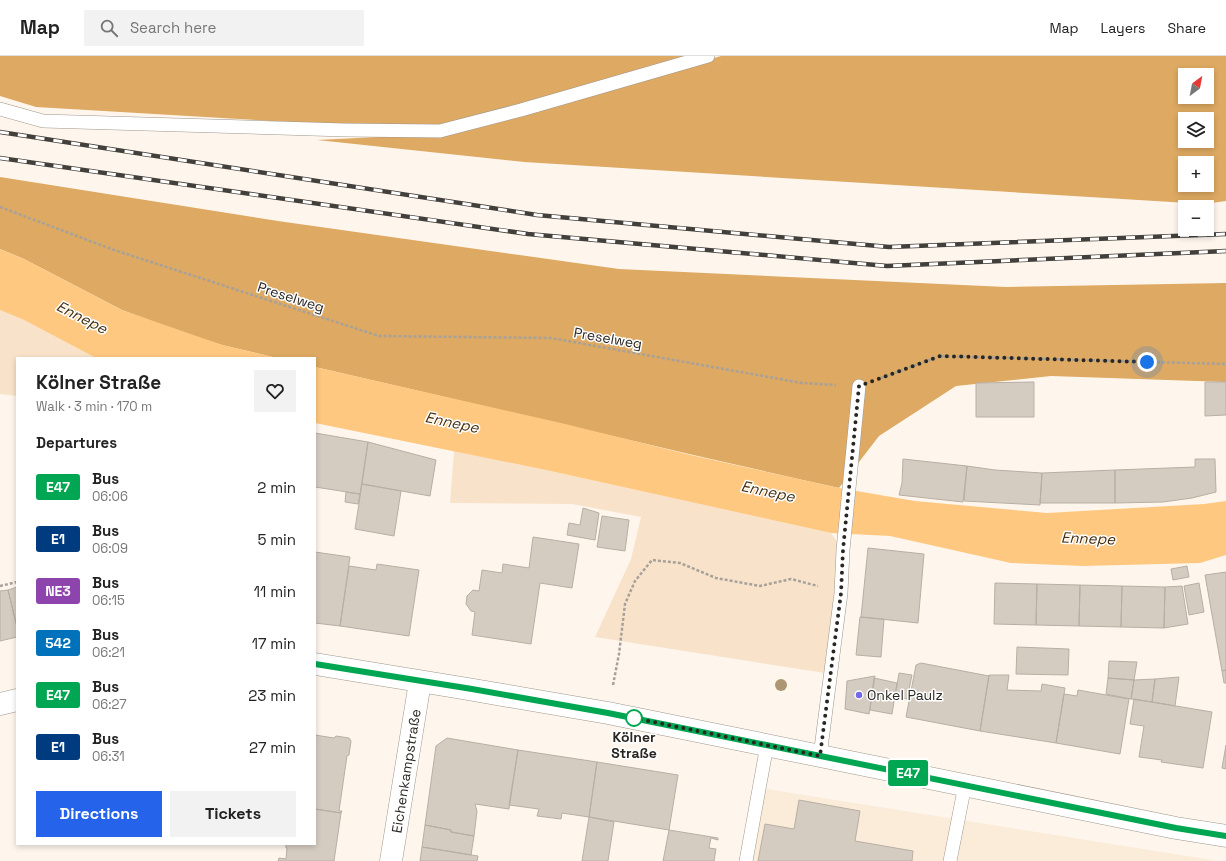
<!DOCTYPE html>
<html lang="en">
<head>
<meta charset="utf-8">
<style>
  :root { --surface:#fff; --page:#f2f2f2; --text:#222; --muted:#767676; --line:#e0e0e0; --accent:#2563eb }
  body { margin:0; font-family:"Space Grotesk",sans-serif; background:var(--page); color:var(--text); height:100vh; display:flex; flex-direction:column; font-size:15px; white-space:nowrap }
  * { box-sizing:border-box; margin:0 }
  p { font-size:13px; color:var(--muted) }
  .icon { flex:none; width:22px; height:22px; fill:none; stroke:currentColor; stroke-width:2; stroke-linecap:round; stroke-linejoin:round }
  .map { position:relative; flex:1; overflow:hidden }
  .side { position:absolute; left:16px; top:301px; width:300px; height:488px; display:flex; flex-direction:column; background:var(--surface); border-radius:0px; box-shadow:0 2px 6px #0003 }
  .side>* { flex:none }
  .badge { padding:0 8px; border-radius:3px; font-size:14px; line-height:26px }
  .needle { width:26px; rotate:32deg }
  .fabs { position:absolute; left:1178px; top:12px; display:grid; gap:8px }
  .fabs a { display:grid; place-items:center; width:36px; height:36px; border-radius:0px; background:var(--surface); box-shadow:0 2px 6px #0003; font-size:20px }
  .you { position:absolute; width:20px; height:20px; margin:-10px; border:3px solid #fff; border-radius:50%; background:#1a73e8; box-shadow:0 0 0 6px #1a73e833 }
  .map>.badge { position:absolute; translate:-50% -50%; box-shadow:0 0 0 2px #fff }
  h2 { padding:0 20px; font-size:15px; line-height:36px }
  .round { display:grid; place-items:center; flex:none; width:42px; height:42px; border-radius:0px; background:var(--page) }
  .summary { display:flex; align-items:center; justify-content:space-between; height:68px; padding:0 20px }
  h1 { font-size:19px; font-weight:800; line-height:30px }
  .primary-button { display:flex; gap:8px; margin-top:auto; padding:8px 20px }
  .primary-button a { flex:1; height:46px; border-radius:0px; background:var(--accent); color:#fff; font-size:16px; font-weight:800; line-height:46px; text-align:center }
  .primary-button a+a { background:var(--page); color:var(--text) }
  ul { padding:0; list-style:none }
  li { display:flex; align-items:center; gap:12px; height:52px; padding:0 20px }
  li div { flex:1 }
  li b { display:block; font-size:15px }
  li em { font-style:normal }
  li .badge { min-width:44px; font-weight:700; text-align:center }
  header { display:flex; align-items:center; gap:24px; box-sizing:border-box; height:56px; padding:0 20px; background:var(--surface); border-bottom:1px solid var(--line) }
  header strong { font-size:19px }
  nav { display:flex; gap:22px; margin-inline-start:auto; font-size:14px }
  .search { width:280px; height:36px; background:var(--page); display:flex; align-items:center; gap:10px; box-sizing:border-box; padding:0 14px; border-radius:0px; color:var(--muted); font-size:15px }
  .map>svg:first-child { display:block }
  .built { fill:#fbecda }
  .green { fill:#f8e3ca }
  .forest { fill:#dea962; fill-rule:evenodd }
  .water { fill:#ffc881 }
  .building { fill:#d5ccc1; stroke:#b8afa4 }
  .lines { fill:none; stroke-linecap:round; stroke-linejoin:round }
  .lane-casing { stroke:#9f978c; stroke-width:14 }
  .street-casing { stroke:#9f978c; stroke-width:23 }
  .primary-casing { stroke:#9f978c; stroke-width:23 }
  .path { stroke:#a7a19a; stroke-width:2.5; stroke-dasharray:3 2; stroke-linecap:butt }
  .lane { stroke:#fff; stroke-width:13 }
  .street { stroke:#fff; stroke-width:22 }
  .primary { stroke:#fff; stroke-width:22 }
  .rail-casing { stroke:#433f3a; stroke-width:4.5 }
  .rail { stroke:#fff; stroke-width:3; stroke-dasharray:9; stroke-linecap:butt }
  .tree { fill:#ad9674 }
  .line-casing { stroke:#fff; stroke-width:9 }
  .line { stroke:#00a651; stroke-width:6 }
  .walk { stroke:#2a2722; stroke-width:4; stroke-dasharray:0 7.2 }
  .poi-dot { fill:#7469e4; stroke:#fff; stroke-width:1.5 }
  .stop-dot { fill:#fff; stroke:#00a651; stroke-width:2 }
  .labels { text-anchor:middle; dominant-baseline:central; stroke-width:3; stroke-linejoin:round; paint-order:stroke }
  .street-label { font-size:14px; fill:#2a2722; stroke:#fff }
  .poi-label { font-size:14px; fill:#2a2722; stroke:#fff; text-anchor:start }
  .stop-label { font-size:14px; font-weight:bold; fill:#2a2722; stroke:#fff }
  .water-label { font-size:15px; font-style:italic; fill:#452f0f; stroke:#fff }
</style>
</head>
<body>
<header>
<strong>Map</strong>
<div class="search"><svg class="icon" aria-label="search" viewBox="0 0 24 24"><circle cx="10" cy="10" r="6"/><path d="M15 15l6 6"/></svg>Search here</div>
<nav><a>Map</a><a>Layers</a><a>Share</a></nav>
</header>
<div class="map">
<svg width="1226" height="805" viewBox="0 0 1226 805">
  <rect width="100%" height="100%" fill="#fef6ed"/>
  <!-- built -->
  <path class="built" d="M760 732 1219 805H745Z"/>
  <!-- green -->
  <path class="green" d="M0 254 24 264 96 302H17V340L0 338Z
    M454 395 546 414 831 477 843 494 831 618 595 581 631 503 641 461 572 448 450 447Z"/>
  <!-- forest -->
  <path class="forest" d="M0 0H698L440 71 338 69 36 51 0 40Z
    M721 0H1226V145L1204 148 524 106 317 84 441 78 524 58ZM1185 19H1207V41H1185ZM1185 63H1207V85H1185ZM1185 107H1207V129H1185Z
    M0 121 278 165 619 213 1006 231 1226 227V326L1051 320 956 330 879 380 839 432C664 393 490 351 315 311V302H277L222 289 170 272 122 254 24 203 0 193Z"/>
  <!-- water -->
  <path class="water" d="M0 193 24 203 122 254 222 289 277 302H96L24 264 0 254Z
    M315 311 561 367 695 400 839 432 915 445 1047 457 1204 448 1226 445V499L1200 507 1083 510 1011 507 890 480 831 477 546 414 315 367Z"/>
  <!-- building -->
  <path class="building" d="M1034 326V361H976V327Z
    M1205 326H1226V359L1205 360Z
    M315 377 368 386 360 438 315 431Z
    M368 386 436 404 430 440 362 428Z
    M903 403 967 410 963 446 899 439 902 427Z
    M1195 403H1215L1216 436 1192 442 1163 446 1115 447V414L1195 411Z
    M967 410 995 414 1042 417 1040 449 964 445Z
    M1115 414V447H1040L1042 417Z
    M362 428 401 435 394 480 355 473Z
    M346 436 360 438 358 448 345 446Z
    M583 452 599 457 595 484 567 479 569 467 580 469Z
    M602 460 629 464 625 495 597 491Z
    M533 481 579 488 572 532 540 527 531 588 472 579 475 556 471 555 466 548 467 540 473 534 479 535 482 514 502 517 503 508 529 512Z
    M868 492 924 498 918 567 861 561Z
    M315 496 350 501 340 570 315 567Z
    M377 508 419 514 409 580 340 570 349 510 376 514Z
    M1187 510 1189 521 1173 524 1171 513Z
    M1226 516V614L1222 615 1205 519Z
    M995 527 1037 528 1036 569 994 568Z
    M1199 527 1204 556 1189 559 1184 530Z
    M1037 528 1080 529 1079 570 1036 569Z
    M1080 529 1122 530 1121 571 1079 570Z
    M1122 530 1165 531 1164 572 1121 571Z
    M1182 530 1188 568 1164 572 1165 531Z
    M17 531V571L8 534Z
    M8 534 17 571V581L0 585V535Z
    M860 561 884 563 881 601 856 599Z
    M1017 591 1069 593 1068 619 1016 618Z
    M1109 605 1137 606 1134 624 1108 622Z
    M921 607 989 620 980 675 906 661 916 609Z
    M1226 614V627H1224L1222 615Z
    M899 617 912 619 907 643 895 641Z
    M989 619H1009L1007 634 1041 635 1042 628 1065 632 1056 687 980 675Z
    M875 620 869 658 845 653 847 625Z
    M1179 621 1175 650 1152 646 1155 623Z
    M874 622 897 627 892 658 870 654Z
    M1108 622 1134 624 1131 643 1106 638Z
    M1155 623 1152 646 1131 643 1134 624Z
    M1078 634 1129 643 1120 698 1056 687 1064 638 1077 640Z
    M1134 643 1212 656 1203 712 1161 706 1162 704 1139 701 1144 670 1130 668Z
    M315 679 334 682 336 680 349 682 351 685 349 699 347 700 339 755H342L341 757 315 753Z
    M447 682 518 694 509 753 475 748 477 755 474 780 451 776V774L425 769 436 690Z
    M1226 689V713L1222 712Z
    M518 694 597 706 589 761 562 757 561 763 537 760 539 753 509 749Z
    M597 706 678 719 669 774 589 761Z
    M799 744 860 755 855 785 913 795 912 805H758L765 768 794 773Z
    M315 753 341 757 334 805H278L279 802 286 803 287 792H286V788H315Z
    M589 761 614 766 608 805H582Z
    M425 769 451 774V776L474 780 471 799 422 791Z
    M669 774 718 782V784L711 782 709 792 716 793 714 805H663Z
    M422 791 478 800 477 805H420Z"/>
  <g class="lines">
    <defs>
      <path id="lane" d="M0 53 43 65 345 74 440 75 521 54 708 0
        M820 700 841 537 843 494 859 330
        M746 805 767 689
        M950 805 965 729"/>
      <path id="street" d="M391 805 420 626"/>
      <path id="primary" d="M315 608 462 632 608 657 1176 772 1226 780
        M0 648 17 644"/>
    </defs>
    <!-- lane casing -->
    <use href="#lane" class="lane-casing"/>
    <!-- street casing -->
    <use href="#street" class="street-casing"/>
    <!-- primary casing -->
    <use href="#primary" class="primary-casing"/>
    <!-- path -->
    <path class="path" d="M0 151 114 194 379 280 551 282 802 327 836 329
      M881 322 940 300 1226 308
      M0 530 17 526
      M613 629 619 598 625 548 635 525 652 504 680 507 716 522 760 530 791 523 818 530"/>
    <!-- lane -->
    <use href="#lane" class="lane"/>
    <!-- street -->
    <use href="#street" class="street"/>
    <!-- primary -->
    <use href="#primary" class="primary"/>
    <defs>
      <path id="rail" d="M0 76 537 159 889 191 1226 178
        M0 102 528 178 887 210 1226 195"/>
    </defs>
    <!-- rail casing -->
    <use href="#rail" class="rail-casing"/>
    <!-- rail -->
    <use href="#rail" class="rail"/>
  </g>
  <!-- trees -->
  <circle class="tree" cx="781" cy="629" r="6"/>
  <g class="lines">
    <defs>
      <path id="line" d="M315 608 472 633 608 657 1176 772 1226 780"/>
    </defs>
    <!-- line casing -->
    <use href="#line" class="line-casing"/>
    <!-- line -->
    <use href="#line" class="line"/>
    <!-- walk -->
    <path class="walk" d="M634 662 820 700 841 537 843 494 859 330 940 300 1147 306"/>
  </g>
  <!-- markers -->
  <circle class="poi-dot" cx="859" cy="639" r="4"/>
  <circle class="stop-dot" cx="634" cy="662" r="8"/>
  <g class="labels">
    <!-- street labels -->
    <g class="street-label">
      <text transform="translate(291 241) rotate(18)">Preselweg</text>
      <text transform="translate(608 282) rotate(10)">Preselweg</text>
      <text transform="translate(406 715) rotate(-81)">Eichenkampstraße</text>
    </g>
    <!-- poi labels -->
    <g class="poi-label">
      <text x="867" y="639">Onkel Paulz</text>
    </g>
    <!-- stop labels -->
    <g class="stop-label">
      <text x="634" y="681">Kölner<tspan x="634" dy="16">Straße</tspan></text>
    </g>
    <!-- water labels -->
    <g class="water-label">
      <text transform="translate(82 261) rotate(27)">Ennepe</text>
      <text transform="translate(452 366) rotate(12)">Ennepe</text>
      <text transform="translate(768 435) rotate(12)">Ennepe</text>
      <text transform="translate(1088 482) rotate(2)">Ennepe</text>
    </g>
  </g>
</svg>
<div class="fabs">
<a><svg class="needle" viewBox="-14 -14 28 28"><path d="M0-13l5 13h-10z" fill="#e53935"/><path d="M0 13l5-13h-10z" fill="#767676"/></svg></a>
<a><svg class="icon" aria-label="layers" viewBox="0 0 24 24"><path d="M12 4l9 5-9 5-9-5zM3 14l9 5 9-5"/></svg></a>
<a>+</a>
<a>−</a>
</div>
<div class="you" style="left:1147px;top:306px"></div>
<b class="badge" style="left:908px;top:717px;background:#00a651;color:#fff">E47</b>
<section class="side">
<div class="summary"><div><h1>Kölner Straße</h1><p>Walk · 3 min · 170 m</p></div><a class="round"><svg class="icon" aria-label="heart" viewBox="0 0 24 24"><path d="M12 20l-8-8c-3-5 5-10 8-4 3-6 11-1 8 4z"/></svg></a></div>
<h2>Departures</h2>
<ul>
<li><span class="badge" style="background:#00a651;color:#fff">E47</span><div><b>Bus</b><p>06:06</p></div><em>2 min</em></li>
<li><span class="badge" style="background:#003b80;color:#fff">E1</span><div><b>Bus</b><p>06:09</p></div><em>5 min</em></li>
<li><span class="badge" style="background:#8e44ad;color:#fff">NE3</span><div><b>Bus</b><p>06:15</p></div><em>11 min</em></li>
<li><span class="badge" style="background:#0072bc;color:#fff">542</span><div><b>Bus</b><p>06:21</p></div><em>17 min</em></li>
<li><span class="badge" style="background:#00a651;color:#fff">E47</span><div><b>Bus</b><p>06:27</p></div><em>23 min</em></li>
<li><span class="badge" style="background:#003b80;color:#fff">E1</span><div><b>Bus</b><p>06:31</p></div><em>27 min</em></li>
</ul>
<div class="primary-button"><a>Directions</a><a>Tickets</a></div>
</section>
</div>
</body>
</html>
